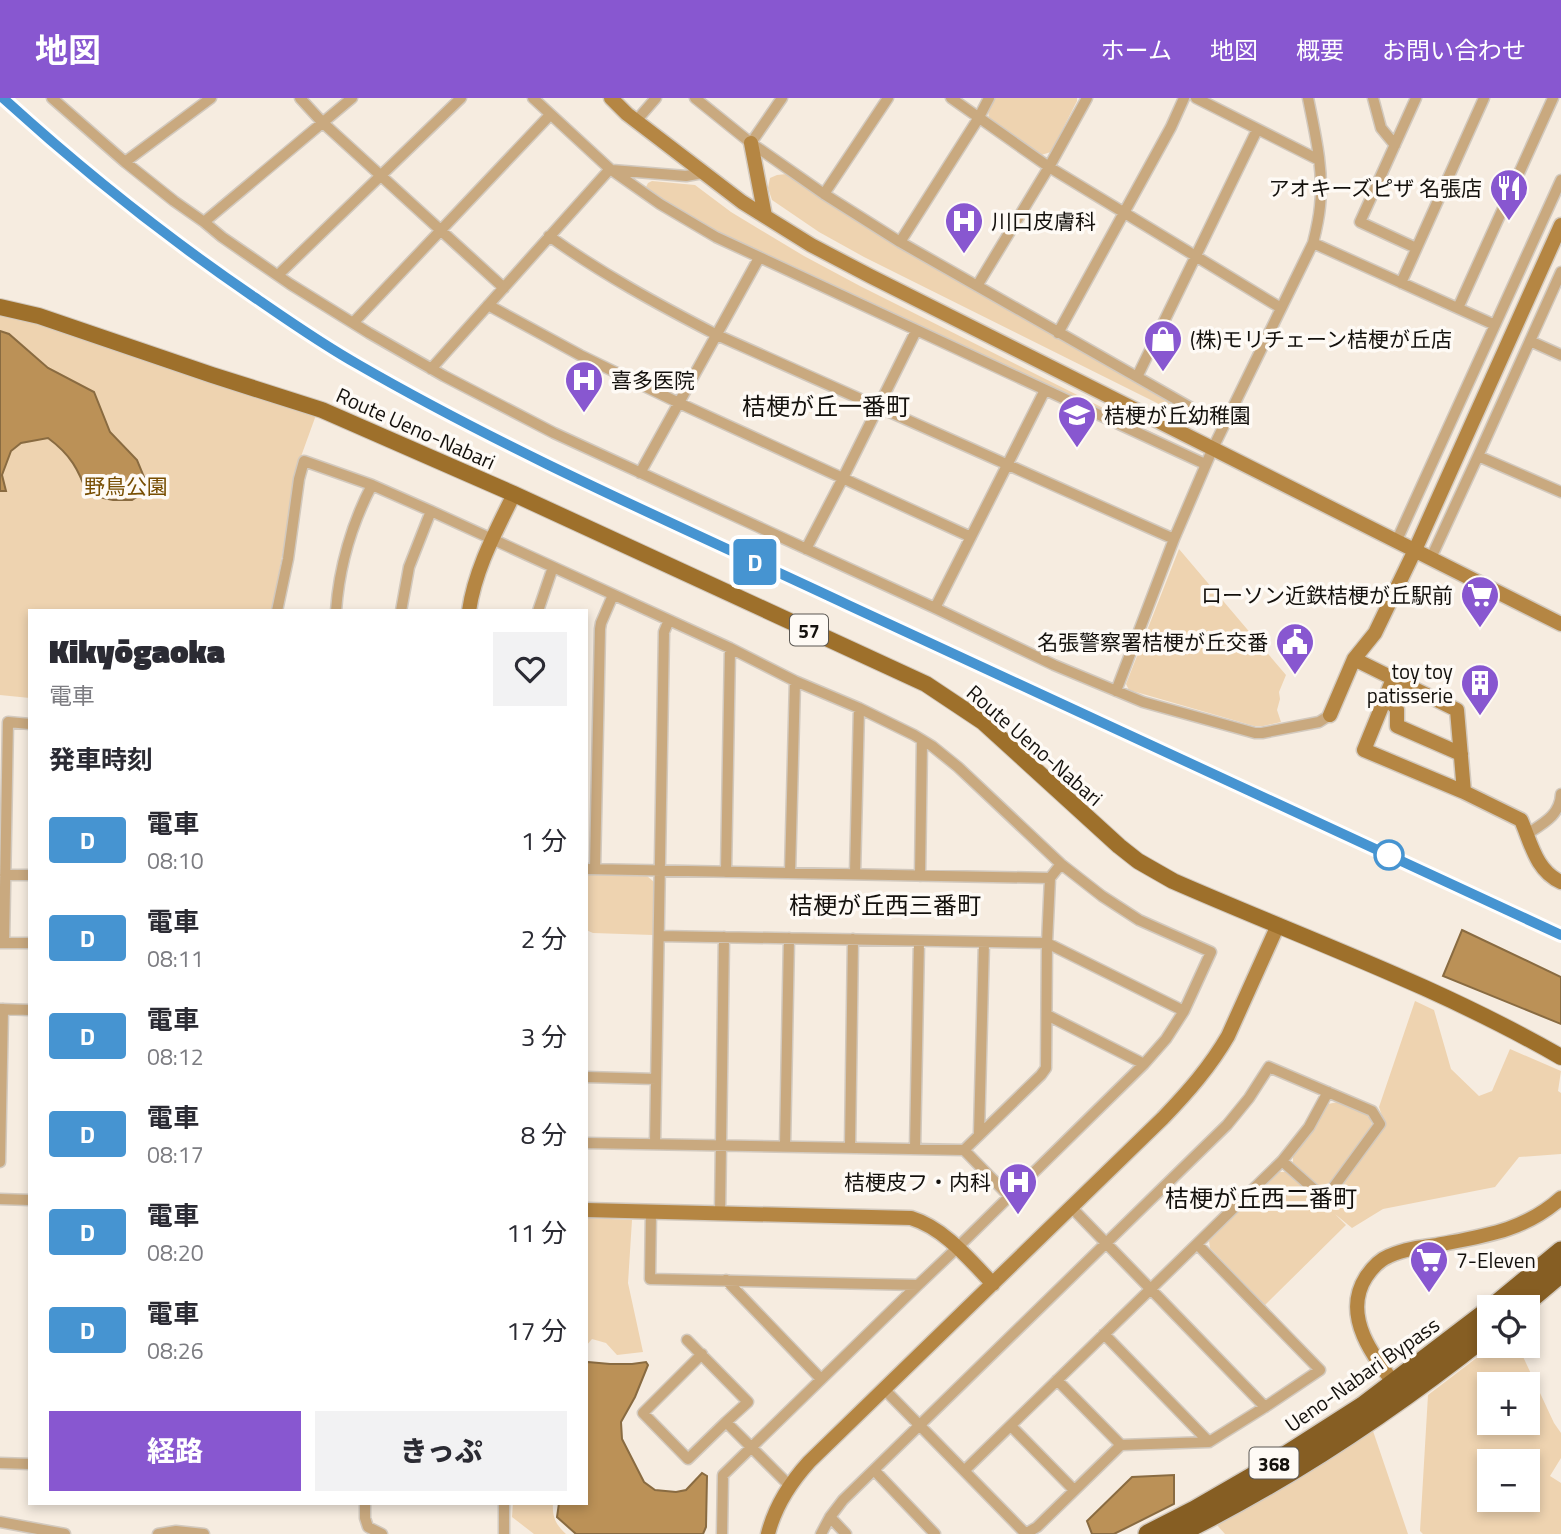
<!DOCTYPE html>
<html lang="ja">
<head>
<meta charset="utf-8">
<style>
  :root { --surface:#fff; --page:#f2f2f3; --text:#2b2b33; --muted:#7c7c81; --accent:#8857d0 }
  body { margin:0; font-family:"Titillium Web","Noto Sans JP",sans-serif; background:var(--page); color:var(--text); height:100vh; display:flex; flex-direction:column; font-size:26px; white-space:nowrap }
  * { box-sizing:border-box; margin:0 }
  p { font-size:23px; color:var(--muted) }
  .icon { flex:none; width:38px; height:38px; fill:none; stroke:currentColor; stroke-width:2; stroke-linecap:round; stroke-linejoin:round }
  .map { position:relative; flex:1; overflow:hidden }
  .sheet { position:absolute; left:28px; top:511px; width:560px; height:896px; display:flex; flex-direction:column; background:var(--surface); border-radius:0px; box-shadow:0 4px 10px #0003 }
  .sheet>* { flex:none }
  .badge { padding:0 14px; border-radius:5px; font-size:24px; line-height:46px }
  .fabs { position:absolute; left:1477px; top:1197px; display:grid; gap:14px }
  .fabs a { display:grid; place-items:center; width:63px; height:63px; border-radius:0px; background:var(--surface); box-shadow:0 4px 10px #0003; font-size:35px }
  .map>.badge { position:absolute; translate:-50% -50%; box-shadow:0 0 0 4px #fff }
  h2 { padding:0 21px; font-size:26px; line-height:63px }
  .round { display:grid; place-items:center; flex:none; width:74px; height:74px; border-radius:0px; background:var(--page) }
  .head { display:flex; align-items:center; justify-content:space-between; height:119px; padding:0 21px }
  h1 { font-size:33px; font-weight:800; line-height:52px }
  .button { display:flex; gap:14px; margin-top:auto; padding:14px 21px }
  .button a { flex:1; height:80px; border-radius:0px; background:var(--accent); color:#fff; font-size:28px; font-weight:800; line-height:80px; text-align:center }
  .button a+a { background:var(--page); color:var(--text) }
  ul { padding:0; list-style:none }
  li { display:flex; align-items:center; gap:21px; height:98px; padding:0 21px }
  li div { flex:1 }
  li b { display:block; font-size:26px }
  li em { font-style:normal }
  li .badge { min-width:77px; font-weight:700; text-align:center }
  header { display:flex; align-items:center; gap:42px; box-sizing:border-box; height:98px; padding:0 35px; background:var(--accent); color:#fff }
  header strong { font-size:33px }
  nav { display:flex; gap:38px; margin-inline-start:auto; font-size:24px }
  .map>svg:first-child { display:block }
  .green { fill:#eed3b0; fill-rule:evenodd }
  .water { fill:#bb9157; stroke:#896b41; stroke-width:2 }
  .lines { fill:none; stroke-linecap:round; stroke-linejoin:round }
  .street-casing { stroke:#d2c9be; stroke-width:13 }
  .secondary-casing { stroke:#d2c9be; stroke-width:17 }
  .primary-casing { stroke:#d2c9be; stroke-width:18 }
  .highway-casing { stroke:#d2c9be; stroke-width:22 }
  .street { stroke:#c9a97f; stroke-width:10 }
  .secondary { stroke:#b58643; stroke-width:14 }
  .primary { stroke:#9e702b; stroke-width:16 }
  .highway { stroke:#865e23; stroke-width:19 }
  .rail-casing { stroke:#3d3933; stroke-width:6 }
  .rail { stroke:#fefaf5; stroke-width:3.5; stroke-dasharray:10; stroke-linecap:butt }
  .line-casing { stroke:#fff; stroke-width:16 }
  .line { stroke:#4694d1; stroke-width:10 }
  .stop-dot { fill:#fff; stroke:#4694d1; stroke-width:3.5 }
  .labels { text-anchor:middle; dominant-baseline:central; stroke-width:7; stroke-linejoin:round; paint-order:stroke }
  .shield { fill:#fefaf5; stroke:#5a5753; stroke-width:2 }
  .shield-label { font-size:19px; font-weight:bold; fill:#14110d }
  .poi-label { font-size:21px; fill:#14110d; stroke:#fefaf5; text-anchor:end }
  .street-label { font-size:21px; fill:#14110d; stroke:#fefaf5 }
  .park-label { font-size:21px; fill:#774d01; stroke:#fefaf5 }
  .quarter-label { font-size:24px; fill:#14110d; stroke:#fefaf5 }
</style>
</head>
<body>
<header>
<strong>地図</strong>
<nav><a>ホーム</a><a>地図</a><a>概要</a><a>お問い合わせ</a></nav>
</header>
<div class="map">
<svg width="1561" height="1436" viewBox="0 0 1561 1436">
  <rect width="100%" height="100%" fill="#f6ece0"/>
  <!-- green -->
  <path class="green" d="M995 0H1077V3L1051 54 1041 57 989 20 988 13Z
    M787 76 921 161 1207 326 1205 329 864 159 819 134 772 102 768 90 770 80 777 77Z
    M652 83 695 87 731 114 759 131 804 158 860 188 1181 349 715 132 679 112 646 89 648 85Z
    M0 216 18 219 316 317 299 364 272 513H30V600L0 597Z
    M1179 451 1286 577 1279 594 1280 601 1277 612 1281 624 1263 628H1254L1129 592 1126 586Z
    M586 776 647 778 654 784 653 837 593 835 586 832Z
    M1415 903 1434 912 1451 971 1479 998 1492 993 1510 951 1561 973 1558 993 1561 995V1056L1519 1059 1495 1089 1383 1111 1352 1130 1335 1116 1346 1127 1265 1207 1210 1150 1209 1143 1278 1074H1289L1326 1108 1385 1027 1379 1009Z
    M1338 1004 1369 1017 1372 1026 1359 1048 1329 1089H1319L1293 1066V1057L1314 1030 1328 1006Z
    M586 1120 632 1122 628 1185 643 1254 617 1257 606 1245 592 1241 586 1248Z
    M1492 1248H1518L1554 1325 1561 1335V1360L1550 1378 1561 1385V1436H1423L1420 1433 1428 1297ZM1489 1286H1528V1325H1489ZM1489 1363H1528V1402H1489Z
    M1373 1333 1408 1436H1225L1216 1426Z
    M513 1405H553C552 1419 556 1427 566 1436H534L512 1419Z"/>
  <!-- water -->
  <path class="water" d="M0 233 9 236 48 270 94 294 110 334 137 362 149 391 132 402H113L88 397C78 371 71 357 48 340L21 345 11 353 2 377 6 393H0Z
    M1462 832 1561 879V926L1443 878Z
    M588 1264 610 1266H632L646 1264 648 1267 635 1299 621 1324 622 1341 644 1384 655 1392 676 1394 686 1392 702 1375 707 1378 706 1429 703 1436H576L557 1419 559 1405H586V1265Z
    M1174 1377V1406L1114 1436H1092L1087 1423 1132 1379Z"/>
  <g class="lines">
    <defs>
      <path id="street" d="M52 0 125 64 174 103 204 124 222 139 290 186 369 235 444 278 554 335 935 510 1054 567 1143 604 1255 635H1262L1319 624 1330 617
        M300 0 322 24 504 190
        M533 0 610 71 660 106 716 139 1205 366
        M695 0 751 45 824 96 900 144 1223 328
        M951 0 1049 69 1281 210
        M1196 0 1319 62
        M1373 0 1381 30 1395 47
        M1416 0 1360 124 1416 150
        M636 23 656 0
        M751 45 782 0
        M125 64 211 0
        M612 72 686 78 703 75
        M824 96 888 0
        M204 124 352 0
        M549 138C602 176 659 207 717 237L1174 441
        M900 144 978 21 989 0
        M1313 145 1495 227
        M278 177 461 0
        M1401 185 1484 0
        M977 188 1049 69 1087 0
        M488 207 580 257 679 305 971 439
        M1458 210 1553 0
        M353 225 550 17
        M1058 235 1171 29 1184 0
        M1530 243 1561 257
        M431 271 610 71
        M1137 279 1257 32
        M1478 358 1561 394
        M640 375 759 160
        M1397 442 1561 82
        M806 451 843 380 916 233
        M1431 460 1478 358 1561 174
        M935 510 1045 292
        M277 513 288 461 299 381 304 363 372 387 431 413 730 550 795 583 859 610 914 637 932 648 958 669 1061 766 1102 798 1139 822 1211 854 1184 913 1166 941 1144 966 957 1150 918 1187 723 1377 722 1436
        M336 513C339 470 352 425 372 387
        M401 513 409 469 431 413
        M538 513 553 469
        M1116 593 1174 441 1213 350 1313 145C1316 133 1319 120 1320 108 1324 72 1315 35 1308 0
        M1527 736C1544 725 1560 717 1561 696
        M586 771 1050 780
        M595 771 600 531 601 525 613 497
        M726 774 730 550
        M790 775 795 583
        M855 776 859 610
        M5 777H30
        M920 778 922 643
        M659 838 1047 845 1184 913
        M0 845H30
        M4 845 8 624 30 626
        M0 911 30 912
        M1047 917 1144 966
        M586 979 656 981
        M979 1036 984 844
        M586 1045 964 1052 1009 1098
        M655 1046 664 534 669 522
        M785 1048 789 840
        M850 1049 853 841
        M915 1051 919 843
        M964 1052 1041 977 1046 970 1047 845 1050 780 1061 766
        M0 1064 3 911
        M0 1101 30 1102
        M1071 1109 1265 1309
        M651 1114 650 1181 918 1187
        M720 1115 724 839
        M726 1182 821 1281
        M1104 1236 1209 1344
        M687 1242 748 1304 726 1324
        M702 1256 643 1315 688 1361 726 1324 790 1388
        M1057 1282 1121 1347
        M884 1291 1026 1436
        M1011 1328 1074 1392
        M0 1365 30 1366
        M874 1372 935 1436
        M965 1372 1282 1063 1309 1029 1328 994
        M365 1405V1420L368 1429 382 1436
        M830 1419 846 1436
        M0 1424 65 1436
        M158 1436 176 1433 204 1436
        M504 1436V1405
        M821 1436 830 1419 843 1402 1227 1027 1249 1000 1269 969 1372 1013 1380 1026 1325 1101 1282 1063
        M1025 1436 1037 1429 1121 1347 1209 1344 1265 1309 1320 1272 1197 1146"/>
      <path id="secondary" d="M611 0 627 16 742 104 811 147 870 178 1561 526
        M751 45 765 118
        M469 513C475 471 496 433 514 396
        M1354 561 1457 612 1464 694
        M1393 581 1364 652 1464 694 1521 722C1531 745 1536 773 1561 784
        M1386 599 1397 611V628L1461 656
        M1330 617 1354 561 1375 535 1415 452 1561 127
        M586 1112 911 1120C944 1130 969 1161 993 1186
        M1398 1290C1374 1260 1341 1218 1366 1179 1372 1170 1379 1162 1389 1158 1404 1151 1421 1149 1437 1147 1484 1138 1524 1133 1561 1100
        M768 1436C775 1408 790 1385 809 1364L1163 1020C1188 994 1210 969 1228 938L1278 827"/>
      <path id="primary" d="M0 209 39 218 212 277 322 312 514 396 926 586 983 624 1119 748 1138 763 1173 783C1303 840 1438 888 1561 959"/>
      <path id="highway" d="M1493 1209 1561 1153
        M1521 1209 1561 1175
        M1148 1436 1195 1412 1252 1379 1363 1308 1489 1212
        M1177 1436C1289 1381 1392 1312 1489 1235"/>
    </defs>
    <!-- street casing -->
    <use href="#street" class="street-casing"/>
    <!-- secondary casing -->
    <use href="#secondary" class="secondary-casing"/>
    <!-- primary casing -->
    <use href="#primary" class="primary-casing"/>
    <!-- highway casing -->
    <use href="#highway" class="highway-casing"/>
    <!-- street -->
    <use href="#street" class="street"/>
    <!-- secondary -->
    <use href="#secondary" class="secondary"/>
    <!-- primary -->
    <use href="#primary" class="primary"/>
    <!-- highway -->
    <use href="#highway" class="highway"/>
    <defs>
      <path id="rail" d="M3 0 98 84 219 175 285 221 355 265 495 342 986 572 1561 837"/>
    </defs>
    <!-- rail casing -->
    <use href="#rail" class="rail-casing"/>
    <!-- rail -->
    <use href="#rail" class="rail"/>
  </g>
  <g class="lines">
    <defs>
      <path id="line" d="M3 0C82 72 166 139 254 199 289 223 323 247 359 267 517 358 684 430 848 507 1085 617 1323 727 1561 837"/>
    </defs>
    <!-- line casing -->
    <use href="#line" class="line-casing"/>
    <!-- line -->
    <use href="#line" class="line"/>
  </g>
  <!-- icons -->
  <defs>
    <symbol id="restaurant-pin" viewBox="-11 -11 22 30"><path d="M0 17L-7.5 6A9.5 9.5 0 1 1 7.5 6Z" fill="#8857d0" stroke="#fefaf5"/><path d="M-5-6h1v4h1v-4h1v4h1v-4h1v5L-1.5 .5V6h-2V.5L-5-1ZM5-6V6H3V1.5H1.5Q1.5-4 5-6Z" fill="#fff"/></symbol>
    <symbol id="hospital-pin" viewBox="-11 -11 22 30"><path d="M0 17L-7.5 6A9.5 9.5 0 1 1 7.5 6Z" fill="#8857d0" stroke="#fefaf5"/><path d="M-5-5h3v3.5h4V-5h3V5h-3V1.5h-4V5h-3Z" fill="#fff"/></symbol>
    <symbol id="shop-pin" viewBox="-11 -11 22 30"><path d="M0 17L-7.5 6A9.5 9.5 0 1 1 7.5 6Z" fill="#8857d0" stroke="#fefaf5"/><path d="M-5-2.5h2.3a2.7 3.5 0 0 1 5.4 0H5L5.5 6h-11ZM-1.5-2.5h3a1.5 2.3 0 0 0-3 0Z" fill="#fff"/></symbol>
    <symbol id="school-pin" viewBox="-11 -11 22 30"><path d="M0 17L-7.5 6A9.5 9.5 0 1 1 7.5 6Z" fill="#8857d0" stroke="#fefaf5"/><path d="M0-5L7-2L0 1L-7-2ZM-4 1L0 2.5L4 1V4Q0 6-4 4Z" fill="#fff"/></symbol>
    <symbol id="supermarket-pin" viewBox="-11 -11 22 30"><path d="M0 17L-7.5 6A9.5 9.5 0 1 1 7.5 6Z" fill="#8857d0" stroke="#fefaf5"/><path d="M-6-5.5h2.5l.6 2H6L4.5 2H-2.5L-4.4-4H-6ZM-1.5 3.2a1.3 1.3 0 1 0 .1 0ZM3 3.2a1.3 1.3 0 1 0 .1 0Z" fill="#fff"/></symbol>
    <symbol id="civic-pin" viewBox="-11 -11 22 30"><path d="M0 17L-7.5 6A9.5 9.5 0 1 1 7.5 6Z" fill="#8857d0" stroke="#fefaf5"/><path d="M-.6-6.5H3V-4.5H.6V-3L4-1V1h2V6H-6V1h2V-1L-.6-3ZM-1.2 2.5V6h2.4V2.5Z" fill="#fff"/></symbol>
    <symbol id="building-pin" viewBox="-11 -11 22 30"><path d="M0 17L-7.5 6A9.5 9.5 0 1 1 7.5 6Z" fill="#8857d0" stroke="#fefaf5"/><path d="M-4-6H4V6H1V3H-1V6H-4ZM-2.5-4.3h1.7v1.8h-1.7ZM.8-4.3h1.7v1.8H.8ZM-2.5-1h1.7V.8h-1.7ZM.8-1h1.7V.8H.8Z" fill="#fff"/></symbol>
  </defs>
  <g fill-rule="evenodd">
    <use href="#restaurant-pin" x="1487" y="68" width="44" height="60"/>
    <use href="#hospital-pin" x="942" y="101" width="44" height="60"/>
    <use href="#shop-pin" x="1141" y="219" width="44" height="60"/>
    <use href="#hospital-pin" x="562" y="260" width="44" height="60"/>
    <use href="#school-pin" x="1055" y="295" width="44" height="60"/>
    <use href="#supermarket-pin" x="1458" y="475" width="44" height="60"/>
    <use href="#civic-pin" x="1273" y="522" width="44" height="60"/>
    <use href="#building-pin" x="1458" y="563" width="44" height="60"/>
    <use href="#hospital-pin" x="996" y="1062" width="44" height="60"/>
    <use href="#supermarket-pin" x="1407" y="1140" width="44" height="60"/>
  </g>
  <!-- markers -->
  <circle class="stop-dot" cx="1389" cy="757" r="14"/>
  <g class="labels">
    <!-- shield labels -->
    <g class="shield">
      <rect x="790" y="516.5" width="38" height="31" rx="5"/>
      <rect x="1249.5" y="1349.5" width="49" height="31" rx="5"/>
    </g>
    <g class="shield-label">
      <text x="809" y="532">57</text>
      <text x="1274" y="1365">368</text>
    </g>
    <!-- poi labels -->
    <g class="poi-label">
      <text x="1482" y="90">アオキーズピザ 名張店</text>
      <text x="991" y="123" text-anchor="start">川口皮膚科</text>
      <text x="1190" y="241" text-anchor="start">(株)モリチェーン桔梗が丘店</text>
      <text x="611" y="282" text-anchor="start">喜多医院</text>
      <text x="1104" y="317" text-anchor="start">桔梗が丘幼稚園</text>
      <text x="1453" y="497">ローソン近鉄桔梗が丘駅前</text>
      <text x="1268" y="544">名張警察署桔梗が丘交番</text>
      <text x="1453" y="573">toy toy<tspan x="1453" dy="24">patisserie</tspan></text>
      <text x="991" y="1084">桔梗皮フ・内科</text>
      <text x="1456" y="1162" text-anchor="start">7-Eleven</text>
    </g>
    <!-- street labels -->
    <g class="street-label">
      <text transform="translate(416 330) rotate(24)">Route Ueno-Nabari</text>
      <text transform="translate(1035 647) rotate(41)">Route Ueno-Nabari</text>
      <text transform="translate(1362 1276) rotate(-35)">Ueno-Nabari Bypass</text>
    </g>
    <!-- park labels -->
    <g class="park-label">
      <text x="126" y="388">野鳥公園</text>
    </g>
    <!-- quarter labels -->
    <g class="quarter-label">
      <text x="826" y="308">桔梗が丘一番町</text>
      <text x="885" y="807">桔梗が丘西三番町</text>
      <text x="1261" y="1100">桔梗が丘西二番町</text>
    </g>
  </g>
</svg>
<div class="fabs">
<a><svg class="icon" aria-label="locate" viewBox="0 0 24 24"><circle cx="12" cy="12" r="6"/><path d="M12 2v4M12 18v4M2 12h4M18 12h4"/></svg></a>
<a>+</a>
<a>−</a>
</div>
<b class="badge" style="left:755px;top:464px;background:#4694d1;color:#fff">D</b>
<section class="sheet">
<div class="head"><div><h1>Kikyōgaoka</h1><p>電車</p></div><a class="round"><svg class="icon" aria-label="heart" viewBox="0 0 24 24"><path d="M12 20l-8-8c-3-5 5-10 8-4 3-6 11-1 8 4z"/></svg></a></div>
<h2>発車時刻</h2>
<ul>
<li><span class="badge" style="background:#4694d1;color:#fff">D</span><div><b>電車</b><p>08:10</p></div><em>1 分</em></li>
<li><span class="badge" style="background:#4694d1;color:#fff">D</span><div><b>電車</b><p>08:11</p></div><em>2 分</em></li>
<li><span class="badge" style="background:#4694d1;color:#fff">D</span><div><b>電車</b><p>08:12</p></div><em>3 分</em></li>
<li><span class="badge" style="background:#4694d1;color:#fff">D</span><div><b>電車</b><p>08:17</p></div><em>8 分</em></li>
<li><span class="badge" style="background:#4694d1;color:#fff">D</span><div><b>電車</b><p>08:20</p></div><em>11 分</em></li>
<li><span class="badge" style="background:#4694d1;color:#fff">D</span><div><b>電車</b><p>08:26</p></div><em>17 分</em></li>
</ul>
<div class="button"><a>経路</a><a>きっぷ</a></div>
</section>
</div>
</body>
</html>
